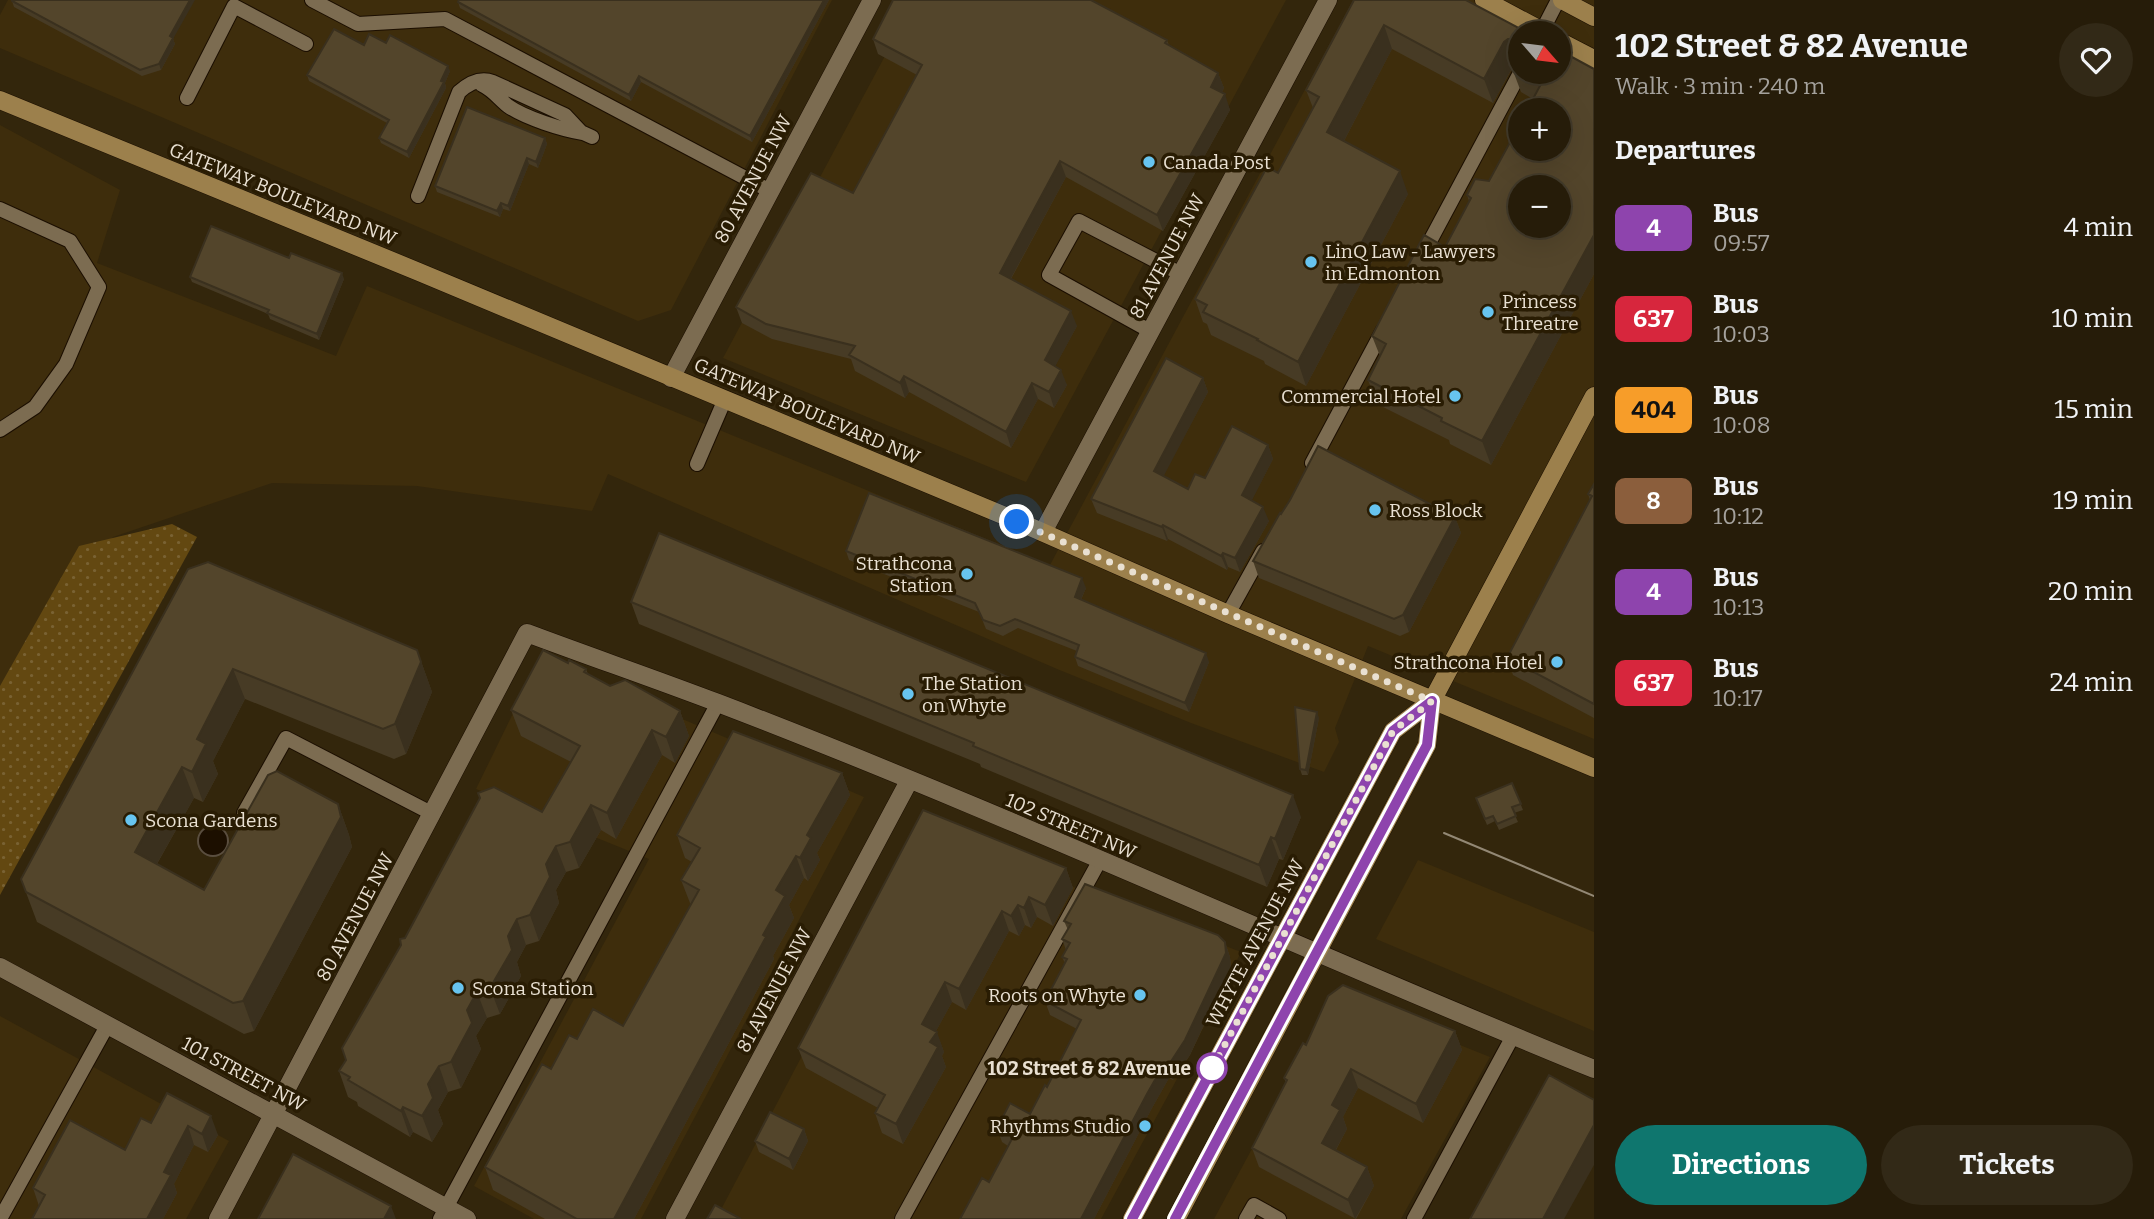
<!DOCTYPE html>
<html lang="en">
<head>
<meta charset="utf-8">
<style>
  :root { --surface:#261c09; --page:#322917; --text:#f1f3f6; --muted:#a4a19c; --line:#423a2a; --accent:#0f766e }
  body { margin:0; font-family:Bitter,serif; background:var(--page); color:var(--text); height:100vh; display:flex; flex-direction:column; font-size:26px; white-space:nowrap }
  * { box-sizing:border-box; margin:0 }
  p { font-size:23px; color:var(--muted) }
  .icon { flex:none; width:38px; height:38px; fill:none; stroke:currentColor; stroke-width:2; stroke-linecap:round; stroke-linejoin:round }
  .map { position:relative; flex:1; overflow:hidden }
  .sheet { display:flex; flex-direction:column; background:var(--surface); width:560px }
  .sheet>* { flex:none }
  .badge { padding:0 14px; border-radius:10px; font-size:24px; line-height:46px }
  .needle { width:46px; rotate:118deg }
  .tools { position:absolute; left:1508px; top:21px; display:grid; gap:14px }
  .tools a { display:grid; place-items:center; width:63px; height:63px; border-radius:50%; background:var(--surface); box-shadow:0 7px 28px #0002,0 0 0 2px var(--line); font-size:35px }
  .you { position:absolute; width:35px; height:35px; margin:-18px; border:5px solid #fff; border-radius:50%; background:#1a73e8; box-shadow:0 0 0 10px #1a73e833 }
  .map>.badge { position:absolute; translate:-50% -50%; box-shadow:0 0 0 4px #fff }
  h2 { padding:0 21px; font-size:26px; line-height:63px }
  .round { display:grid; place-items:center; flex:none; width:74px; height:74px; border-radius:37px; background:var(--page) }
  .overview { display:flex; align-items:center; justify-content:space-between; height:119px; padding:0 21px }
  h1 { font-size:33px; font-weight:700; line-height:52px }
  .primary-button { display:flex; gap:14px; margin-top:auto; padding:14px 21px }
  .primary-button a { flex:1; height:80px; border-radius:42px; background:var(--accent); color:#fff; font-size:28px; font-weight:700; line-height:80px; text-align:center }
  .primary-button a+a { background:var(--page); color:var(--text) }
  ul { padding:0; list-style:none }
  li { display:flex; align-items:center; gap:21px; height:91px; padding:0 21px }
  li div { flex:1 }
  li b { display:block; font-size:26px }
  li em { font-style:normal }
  li .badge { min-width:77px; font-weight:700; text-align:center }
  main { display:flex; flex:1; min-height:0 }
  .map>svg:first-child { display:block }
  .built { fill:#3e2d0c; fill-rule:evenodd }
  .garden { fill:url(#garden-dots) }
  .water { fill:#1c0f00; stroke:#5a4e3f; stroke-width:2 }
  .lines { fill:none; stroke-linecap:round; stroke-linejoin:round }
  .lane-casing { stroke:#1b0e00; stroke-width:16 }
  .street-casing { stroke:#1b0e00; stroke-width:19 }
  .secondary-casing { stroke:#1b0e00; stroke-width:19 }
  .lane { stroke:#7c6c51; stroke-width:14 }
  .street { stroke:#7c6c51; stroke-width:18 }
  .secondary { stroke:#9c804c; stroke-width:18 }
  .tram { stroke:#938875; stroke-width:2 }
  .wall { fill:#473b25 }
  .shaded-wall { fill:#3a301e }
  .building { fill:#53452b; stroke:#3a301e; stroke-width:2; fill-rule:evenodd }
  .line-casing { stroke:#fff; stroke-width:16 }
  .line { stroke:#8e44ad; stroke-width:10 }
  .walk { stroke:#e9e0d2; stroke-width:7; stroke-dasharray:0 12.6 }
  .poi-dot { fill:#67c4ef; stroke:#291c03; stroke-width:2.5 }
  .stop-dot { fill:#fff; stroke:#8e44ad; stroke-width:3.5 }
  .labels { text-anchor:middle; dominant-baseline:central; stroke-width:7; stroke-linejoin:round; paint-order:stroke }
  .poi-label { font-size:19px; fill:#e9e0d2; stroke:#291c03; text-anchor:start }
  .street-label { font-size:19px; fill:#e9e0d2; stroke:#291c03 }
  .stop-label { font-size:19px; font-weight:bold; fill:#e9e0d2; stroke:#291c03; text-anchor:end }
</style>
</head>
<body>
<main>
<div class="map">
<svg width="1594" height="1219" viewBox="0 0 1594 1219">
  <defs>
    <pattern id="garden-dots" width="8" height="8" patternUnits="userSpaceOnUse" patternTransform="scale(1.75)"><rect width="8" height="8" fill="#634811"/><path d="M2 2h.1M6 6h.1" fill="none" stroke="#796233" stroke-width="1.8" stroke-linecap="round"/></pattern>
  </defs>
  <rect width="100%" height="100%" fill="#33260c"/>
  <!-- built -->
  <path class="built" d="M8 0H832L671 310 638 321 0 48V15Z
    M915 0H1286L1026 482 723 358Z
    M1353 0H1594V739L1368 646 1335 728 1339 742 1324 772 1191 723 1057 669 608 474 592 511 417 486 272 483 113 537 0 737V125L120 190 97 263 336 356 367 286 1050 565ZM1521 33H1559V72H1521ZM1521 110H1559V149H1521ZM1521 187H1559V226H1521Z
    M540 658 864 797 641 1219H534L474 1186 649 859 476 789Z
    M922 828 1241 952 1190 1055 1101 1219H716Z
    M1418 860 1594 932V1031L1376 939Z
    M1335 995 1490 1057 1401 1219H1214Z
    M0 1016 229 1141 186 1219H0Z"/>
  <!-- garden -->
  <path class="garden" d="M172 524 197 537 0 895V686L79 546Z"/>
  <!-- water -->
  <path class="water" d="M198 841a15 15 0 1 1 30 0a15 15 0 1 1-30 0Z"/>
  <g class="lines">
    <defs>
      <path id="lane" d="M312 0 358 24 445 19 770 191
        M1541 33 1558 0
        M482 85C493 90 499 99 508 106 525 118 563 130 583 133
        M187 98 234 6 306 44
        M418 196 459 92C469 83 480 77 493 82L565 115 581 132 592 137
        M0 209 70 241 99 287 66 364 35 407 0 430
        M1422 256 1521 71
        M1150 331 1049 275 1079 221 1181 274
        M1312 463 1383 330
        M697 464 725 399
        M1228 614 1263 551
        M244 813 286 738 433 814
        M0 1219 107 1026
        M440 1219 718 703
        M902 1219 1100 860
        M1246 1219 1254 1205 1279 1219
        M1414 1219 1513 1036"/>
      <path id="street" d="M671 378 872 0
        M1043 532 1328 0
        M0 967 467 1219
        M218 1219 527 633C591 657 655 679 718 703 1013 816 1301 950 1594 1069
        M675 1219 909 781"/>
      <path id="secondary" d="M1484 0 1546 33
        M1562 0 1594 17
        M1559 41 1594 59
        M0 100 419 272 1017 521 1228 614 1594 768
        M1132 1219 1393 731 1432 701
        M1176 1219 1427 745 1432 701 1594 396"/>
    </defs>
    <!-- lane casing -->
    <use href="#lane" class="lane-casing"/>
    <!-- street casing -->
    <use href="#street" class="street-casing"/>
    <!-- secondary casing -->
    <use href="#secondary" class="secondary-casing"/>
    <!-- lane -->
    <use href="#lane" class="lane"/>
    <!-- street -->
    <use href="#street" class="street"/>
    <!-- secondary -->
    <use href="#secondary" class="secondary"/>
    <!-- tram -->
    <path class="tram" d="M1444 833 1594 896"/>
  </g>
  <!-- wall -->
  <path class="wall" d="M829 0 752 142 641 82 631 101 460 8 458 2Z
    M1354 0 1521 33V72L1594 69V274L1491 465 1450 444 1449 440 1377 404 1368 380 1380 356 1372 336 1445 247 1469 201 1467 195 1489 181 1533 99 1521 92 1512 68 1514 65 1493 103 1392 49 1344 141 1408 194 1306 386 1265 364 1264 361 1211 335 1207 324 1203 322 1195 299 1278 173 1313 108 1306 90Z
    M12 1 173 39 175 44 161 70 142 76 14 7Z
    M873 39 1167 40 1169 45 1218 73 1224 88 1222 92 1230 110 1163 231 1066 177 1011 279 1077 326 1055 366 1067 385 1054 408 1038 399 1011 448 909 392 905 398 855 371 851 359 772 339 742 323 736 307 853 193 917 75 878 54Z
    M364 45 450 71 445 83 446 88 409 158 381 143 379 138 387 123 309 81 307 75Z
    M545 138 547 144 538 168 529 164 510 211 503 209 500 217 437 192 435 186Z
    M289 258 344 279 319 340 270 319 268 314 192 282 190 277Z
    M1203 378 1208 392 1163 476 1188 489 1205 478 1268 445 1273 459 1251 501 1269 521 1240 572 1228 567 1227 570 1168 539 1167 541 1097 513 1091 499Z
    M1594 484V718L1513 675 1507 658 1590 500 1588 494Z
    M1281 514 1455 517 1461 533 1409 632 1400 636 1259 578 1253 561Z
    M846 551 1086 588 1081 600 1209 662 1189 712 1078 666 1075 657 1077 651 1018 628 1003 636 986 629 979 612 849 560Z
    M188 569 417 650 432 692 406 754 394 759 245 699 213 761 218 774 203 802 194 798 157 864 204 890 338 804 349 835 352 847 254 1031 244 1034 37 922 21 879Z
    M631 602 1301 817 1283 860 1279 859 1267 887 981 767 980 764 639 624Z
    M568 663 586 669 588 674 610 686 680 711 689 736 675 763 662 755 616 839 601 830 579 868 566 872 556 890 559 903 539 941 526 945 517 962 521 976 500 1014 487 1018 476 1036 481 1049 461 1088 448 1092 438 1110 443 1124 432 1142 413 1132 410 1137 358 1106 357 1102 348 1097 339 1071 346 1060 405 938 542 812 571 762 521 736 511 710Z
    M1319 718 1308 775H1302L1300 769Z
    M842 773 850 795 817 853 820 860 808 881 804 878 789 905 794 918 773 956 774 959 634 1219H545L493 1190 485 1167 551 1069 577 1039 623 1026 691 904 690 903 681 880 692 862 685 858 677 835Z
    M1512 783 1523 810 1514 813 1518 822 1499 830 1495 821 1487 825 1476 798Z
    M1066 868 1073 888 1053 926 1037 917 1031 928 1025 925 1019 936 1009 931 966 1010 952 1002 936 1031 944 1052 942 1056 946 1067 903 1144 882 1133 875 1113 878 1108 806 1068 798 1048Z
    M1064 921 1225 942 1230 957 1231 967 1190 1055 1173 1080 1169 1078 1152 1108 1094 1219H960L989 1182 1008 1146 1002 1142 997 1128 1030 1114 1047 1087 1077 1029 1050 1015 1045 1001 1065 963 1062 957 1066 950 1062 939 1068 930Z
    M1455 1031 1462 1050 1423 1123 1358 1088 1343 1117 1347 1129 1336 1150 1367 1167 1374 1186 1356 1219 1259 1167 1252 1148 1286 1083 1284 1078 1306 1045Z
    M167 1093 218 1135 208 1152 194 1145 174 1184 177 1193 163 1219H32L39 1206 33 1188 125 1150 151 1123Z
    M804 1129 808 1141 793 1170 759 1152 755 1141Z"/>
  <!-- shaded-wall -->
  <path class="shaded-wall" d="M190 0H195L173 39 175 44 161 70 159 64 170 36Z
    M824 0H829L752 142 750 136Z
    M1384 25 1392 49 1336 156 1327 132Z
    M1508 39 1517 63 1513 66 1493 103 1484 79 1504 42Z
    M448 66 450 71 445 83 446 88 409 158 407 152Z
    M1218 73 1224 88 1217 102 1211 87Z
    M639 76 641 82 631 101 629 95Z
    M1225 94 1230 110 1163 231 1157 215Z
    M545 138 547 144 538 168 536 162Z
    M527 158 529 164 510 211 508 206Z
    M1060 161 1066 177 1005 289 1000 273Z
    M1400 171 1408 194 1306 386 1298 362Z
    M501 203 503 209 500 217 497 211Z
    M1594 235V274L1491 465 1482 441Z
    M342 273 344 279 319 340 317 334Z
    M1071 311 1077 326 1050 376 1045 360Z
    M1061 370 1067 385 1054 408 1049 392Z
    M904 376 909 392 905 398 900 383Z
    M1203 378 1208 392 1159 485 1154 471Z
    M1032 383 1038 399 1011 448 1006 432Z
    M1268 445 1273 459 1247 510 1242 495Z
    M1263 507 1269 521 1240 572 1235 558Z
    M1455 517 1461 533 1409 632 1403 615Z
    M1163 525 1168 539 1167 541 1162 527Z
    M1223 553 1228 567 1227 570 1221 556Z
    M1082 578 1086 588 1078 606 1075 597Z
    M417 650 432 692 406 754 395 724Z
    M1206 653 1209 662 1189 712 1185 703Z
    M233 669 245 699 213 761 218 774 203 802 192 772 197 739Z
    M680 711 689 736 675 763 666 737Z
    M1317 712 1319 718 1308 775 1306 770Z
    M652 730 662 755 616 839 607 813Z
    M182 767 194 798 146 883 135 852Z
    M842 773 850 795 817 853 820 860 808 881 800 858 807 835Z
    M1293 795 1301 817 1283 860 1275 839Z
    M338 804 349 835 352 847 254 1031 243 1001Z
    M591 805 601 830 579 868 570 842Z
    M1271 837 1279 859 1267 887 1259 865Z
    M556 846 566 872 556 890 559 903 539 941 530 915 546 864Z
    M796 856 804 878 789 905 794 918 773 956 774 959 634 1219H614L763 935 776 890Z
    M1066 868 1073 888 1053 926 1045 905Z
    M1029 897 1037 917 1031 928 1024 908Z
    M1018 905 1025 925 1019 936 1011 916Z
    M1002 911 1009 931 966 1010 959 989Z
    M517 919 526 945 517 962 521 976 500 1014 490 988 508 936Z
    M1225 942 1230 957 1231 967 1190 1055 1173 1080 1168 1066Z
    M945 982 952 1002 930 1042 937 1032 944 1052 942 1056 946 1067 903 1144 896 1124 922 1024Z
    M477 992 487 1018 476 1036 481 1049 461 1088 451 1062 467 1010Z
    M1455 1031 1462 1050 1423 1123 1416 1104Z
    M1164 1064 1169 1078 1152 1108 1094 1219H1081L1147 1094Z
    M439 1066 448 1092 438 1110 443 1124 432 1142 422 1116 428 1084Z
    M1351 1069 1358 1088 1343 1117 1347 1129 1329 1162 1322 1143 1332 1105Z
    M403 1107 413 1132 410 1137 401 1111Z
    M211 1116 218 1135 208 1152 202 1134Z
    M1594 1125V1165L1564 1219H1543Z
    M188 1126 194 1145 174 1184 177 1193 163 1219H147L164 1172Z
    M804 1129 808 1141 793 1170 789 1159Z
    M1367 1167 1374 1186 1355 1219 1348 1200Z
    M391 1206 396 1219H384Z"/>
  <!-- building -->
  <path class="building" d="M12 0H190L170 36 173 38 159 64 140 70 12 1Z
    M459 0H824L750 136 639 76 629 95 458 2Z
    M893 0H1091L1167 40 1165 43 1218 73 1211 87 1225 94 1157 215 1060 161 1000 273 1071 311 1045 360 1061 370 1049 392 1032 383 1006 432 904 376 900 383 849 355 855 346 766 324 736 307 811 173 853 193 922 65 873 39Z
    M1354 0H1466L1528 33H1521V46L1516 39H1508L1504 42 1484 79 1384 25 1327 132 1400 171 1298 362 1257 340 1258 339 1203 312 1207 305 1195 299 1267 167 1278 173 1319 97 1306 90Z
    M334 29 364 45 369 34 386 43 390 35 448 66 441 81 444 82 407 152 379 138 389 120 307 75Z
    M1521 50V72H1559V50L1594 69V235L1482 441 1441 421 1442 418 1368 380 1386 344 1372 336 1424 235 1445 247 1471 198 1467 195 1475 179 1489 181 1521 122V149H1559V110H1527L1541 84 1512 68ZM1521 187H1559V226H1521Z
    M467 107 545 138 536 162 527 158 508 206 501 203 497 211 435 186Z
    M211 226 289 258 291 253 342 273 317 334 267 313 269 310 190 277Z
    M1166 358 1203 378 1154 471 1188 489 1195 474 1205 478 1232 426 1268 445 1242 495 1263 507 1235 558 1223 553 1221 556 1163 525 1162 527 1091 499Z
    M1318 446 1455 517 1403 615 1394 619 1253 561 1280 513 1281 514 1290 500Z
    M1594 484V704L1507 658 1592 496 1588 494Z
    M869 493 1082 578 1075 597 1206 653 1185 703 1075 657 1079 645 1015 619 1000 626 983 620 975 603 846 551Z
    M659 533 1293 795 1275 839 1271 837 1259 865 973 746 974 743 631 602Z
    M208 562 417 650 421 662 395 724 383 729 233 669 197 739 206 744 192 772 182 767 135 852 204 890 268 775 277 771 338 804 341 817 243 1001 233 1003 26 892 21 879 188 569Z
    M543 650 568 663 569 660 586 669 584 672 610 686 625 680 680 711 666 737 652 730 607 813 591 805 570 842 556 846 546 864 550 877 530 915 517 919 508 936 512 950 490 988 477 992 467 1010 472 1023 451 1062 439 1066 428 1084 433 1098 422 1116 403 1107 401 1111 348 1080 350 1077 339 1071 346 1060 342 1048 401 945 400 939 405 938 480 798 478 793 494 787 542 812 580 746 511 710Z
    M1295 707 1317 712 1306 770 1300 769Z
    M733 731 842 773 807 835 811 838 800 858 796 856 776 890 785 896 763 935 766 937 614 1219H577L485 1167 542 1064 551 1069 569 1035 577 1039 593 1009 623 1026 699 890 681 880 700 848 677 835Z
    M1512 783 1521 804 1512 807 1516 816 1497 824 1493 816 1485 819 1476 798Z
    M923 810 1066 868 1045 905 1029 897 1024 908 1018 905 1011 916 1002 911 959 989 945 982 922 1024 937 1032 930 1042 938 1047 896 1124 875 1113 885 1095 798 1048Z
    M1085 884 1218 935 1225 942 1226 953 1185 1040 1168 1066 1164 1064 1147 1094 1081 1219H960L982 1178 989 1182 1013 1137 997 1128 1010 1103 1030 1114 1045 1085 1047 1087 1081 1020 1045 1001 1067 959 1062 957 1070 943 1062 939 1071 924 1064 921Z
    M1343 985 1455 1031 1416 1104 1351 1069 1332 1105 1340 1110 1322 1143 1367 1167 1348 1200 1252 1148 1287 1080 1284 1078 1303 1043 1306 1045 1328 996Z
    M1549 1075 1594 1100V1125L1543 1219H1470Z
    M167 1093 211 1116 202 1134 188 1126 164 1172 171 1175 147 1219H32L45 1195 33 1188 70 1120 125 1150 141 1118 151 1123Z
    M770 1112 804 1129 789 1159 755 1141Z
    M293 1154 391 1206 384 1219H258Z
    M715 1205 741 1219H707Z"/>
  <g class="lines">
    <defs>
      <path id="line" d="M1132 1219 1393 731 1432 701 1427 745 1175 1219"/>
    </defs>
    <!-- line casing -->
    <use href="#line" class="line-casing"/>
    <!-- line -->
    <use href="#line" class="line"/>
    <!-- walk -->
    <path class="walk" d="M1017 522 1432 701 1393 731 1207 1078 1212 1068"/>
  </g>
  <!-- markers -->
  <g class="poi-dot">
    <circle cx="1149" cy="162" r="7"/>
    <circle cx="1311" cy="262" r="7"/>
    <circle cx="1488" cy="312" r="7"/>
    <circle cx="1455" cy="396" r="7"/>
    <circle cx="1375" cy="510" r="7"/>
    <circle cx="967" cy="574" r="7"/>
    <circle cx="1557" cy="662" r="7"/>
    <circle cx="908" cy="694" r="7"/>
    <circle cx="131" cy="820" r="7"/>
    <circle cx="458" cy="988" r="7"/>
    <circle cx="1140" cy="995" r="7"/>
    <circle cx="1145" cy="1126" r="7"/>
  </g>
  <circle class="stop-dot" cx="1212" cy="1068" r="14"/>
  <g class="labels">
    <!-- poi labels -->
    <g class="poi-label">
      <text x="1163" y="162">Canada Post</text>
      <text x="1325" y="251">LinQ Law - Lawyers<tspan x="1325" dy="22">in Edmonton</tspan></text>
      <text x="1502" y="301">Princess<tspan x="1502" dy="22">Threatre</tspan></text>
      <text x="1441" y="396" text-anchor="end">Commercial Hotel</text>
      <text x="1389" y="510">Ross Block</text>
      <text x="953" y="563" text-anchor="end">Strathcona<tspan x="953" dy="22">Station</tspan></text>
      <text x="1543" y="662" text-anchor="end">Strathcona Hotel</text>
      <text x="922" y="683">The Station<tspan x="922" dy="22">on Whyte</tspan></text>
      <text x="145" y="820">Scona Gardens</text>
      <text x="472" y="988">Scona Station</text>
      <text x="1126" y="995" text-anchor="end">Roots on Whyte</text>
      <text x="1131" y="1126" text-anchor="end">Rhythms Studio</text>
    </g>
    <!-- street labels -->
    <g class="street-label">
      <text transform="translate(753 179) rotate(-62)">80 AVENUE NW</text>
      <text transform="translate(283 194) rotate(22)">GATEWAY BOULEVARD NW</text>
      <text transform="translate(1167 256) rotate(-62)">81 AVENUE NW</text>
      <text transform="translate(807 411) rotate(23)">GATEWAY BOULEVARD NW</text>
      <text transform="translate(1071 826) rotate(23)">102 STREET NW</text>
      <text transform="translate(355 917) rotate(-62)">80 AVENUE NW</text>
      <text transform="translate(1255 943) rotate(-62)">WHYTE AVENUE NW</text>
      <text transform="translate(774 990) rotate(-62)">81 AVENUE NW</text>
      <text transform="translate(244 1074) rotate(28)">101 STREET NW</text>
    </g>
    <!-- stop labels -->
    <g class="stop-label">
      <text x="1191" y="1068">102 Street &amp; 82 Avenue</text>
    </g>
  </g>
</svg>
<div class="tools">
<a><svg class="needle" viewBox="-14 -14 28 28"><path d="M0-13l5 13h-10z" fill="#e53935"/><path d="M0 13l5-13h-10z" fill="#a4a19c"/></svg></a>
<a>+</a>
<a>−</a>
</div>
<div class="you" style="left:1017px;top:522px"></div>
</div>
<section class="sheet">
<div class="overview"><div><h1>102 Street &amp; 82 Avenue</h1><p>Walk · 3 min · 240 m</p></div><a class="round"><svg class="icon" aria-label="heart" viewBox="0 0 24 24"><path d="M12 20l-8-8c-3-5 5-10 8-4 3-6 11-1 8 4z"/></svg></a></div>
<h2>Departures</h2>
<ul>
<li><span class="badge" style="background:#8e44ad;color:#fff">4</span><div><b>Bus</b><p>09:57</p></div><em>4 min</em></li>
<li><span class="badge" style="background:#d7263d;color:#fff">637</span><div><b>Bus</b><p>10:03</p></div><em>10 min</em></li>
<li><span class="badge" style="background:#f79d29;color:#111">404</span><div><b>Bus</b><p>10:08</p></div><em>15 min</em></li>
<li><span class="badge" style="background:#8b5e3c;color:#fff">8</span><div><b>Bus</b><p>10:12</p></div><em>19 min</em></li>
<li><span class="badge" style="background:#8e44ad;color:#fff">4</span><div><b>Bus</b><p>10:13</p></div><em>20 min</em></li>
<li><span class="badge" style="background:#d7263d;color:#fff">637</span><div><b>Bus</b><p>10:17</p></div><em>24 min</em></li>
</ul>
<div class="primary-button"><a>Directions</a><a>Tickets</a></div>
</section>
</main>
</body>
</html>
